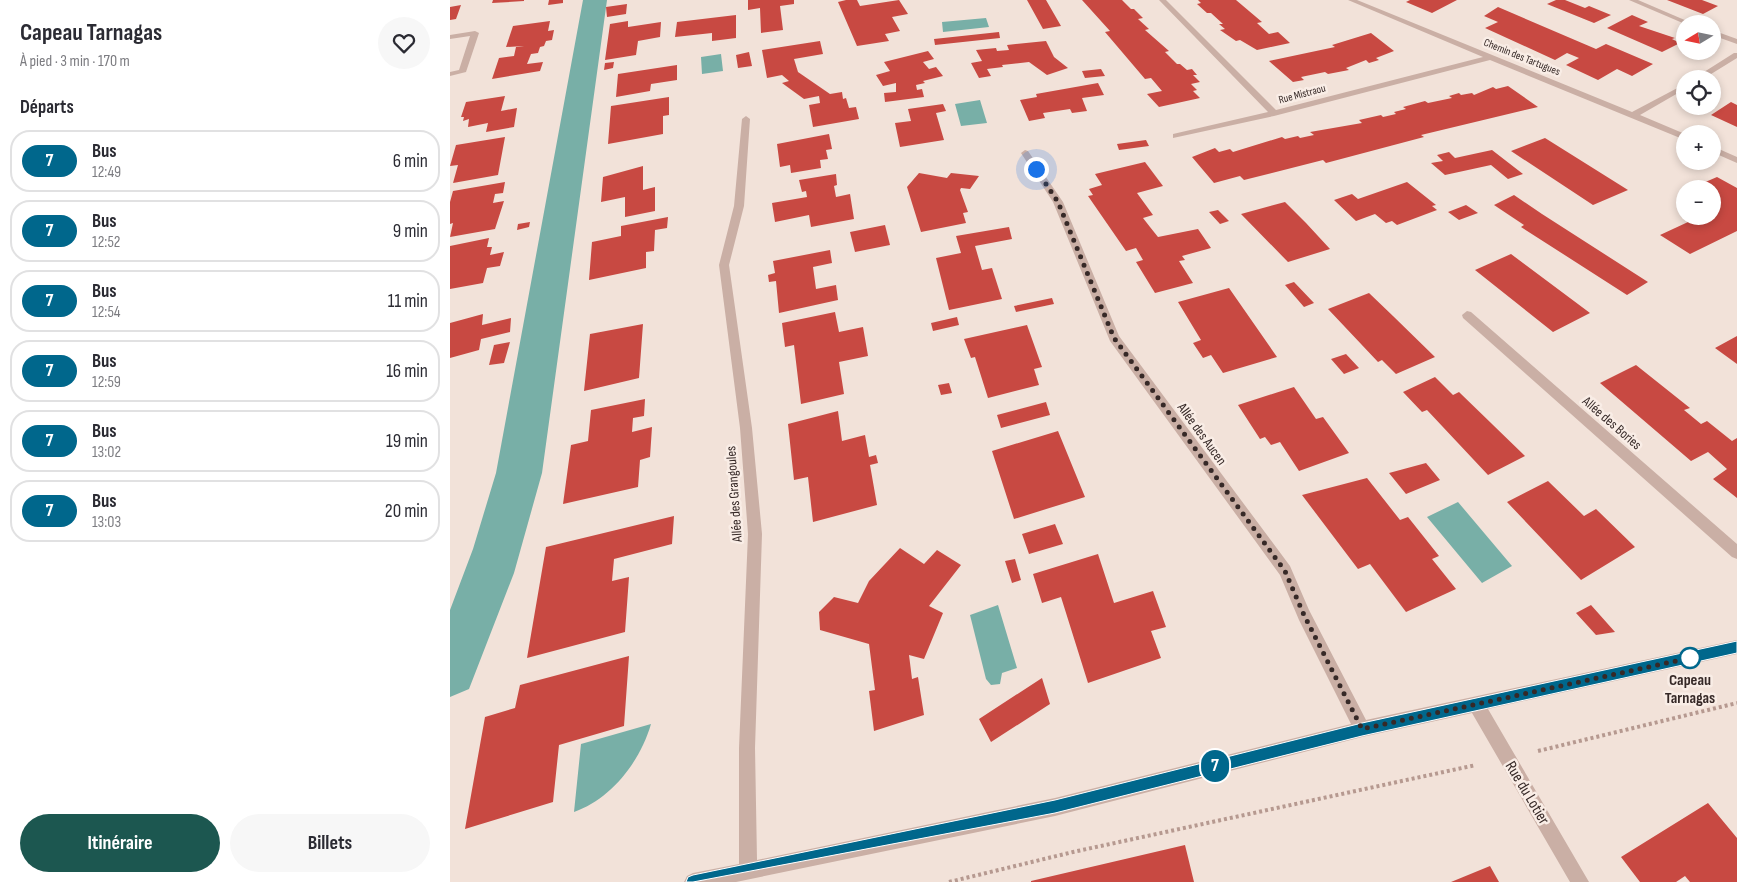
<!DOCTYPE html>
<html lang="fr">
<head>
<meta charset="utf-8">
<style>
  :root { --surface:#fff; --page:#f7f7f7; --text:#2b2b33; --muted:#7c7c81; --line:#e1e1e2; --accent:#1c5750 }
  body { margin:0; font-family:"Sofia Sans Condensed",sans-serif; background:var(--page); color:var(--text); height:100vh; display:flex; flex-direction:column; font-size:19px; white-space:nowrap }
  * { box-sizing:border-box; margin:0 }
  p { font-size:16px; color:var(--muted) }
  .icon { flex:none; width:28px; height:28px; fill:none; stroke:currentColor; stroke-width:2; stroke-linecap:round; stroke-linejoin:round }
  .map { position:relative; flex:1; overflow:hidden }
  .details { display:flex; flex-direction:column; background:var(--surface); width:450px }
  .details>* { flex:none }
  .badge { padding:0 10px; border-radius:16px; font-size:18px; line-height:32px }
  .needle { width:32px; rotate:260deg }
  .controls { position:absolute; left:1226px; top:15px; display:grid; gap:10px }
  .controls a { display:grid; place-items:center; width:45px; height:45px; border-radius:50%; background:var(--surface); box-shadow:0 2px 8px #0003; font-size:25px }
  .you { position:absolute; width:25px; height:25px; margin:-12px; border:4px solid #fff; border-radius:50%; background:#1a73e8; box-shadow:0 0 0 8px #1a73e833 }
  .map>.badge { position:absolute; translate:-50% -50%; box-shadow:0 0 0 2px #fff }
  h2 { padding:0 20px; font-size:19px; line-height:45px }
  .round { display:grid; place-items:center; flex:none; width:52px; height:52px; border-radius:26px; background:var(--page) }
  .headline { display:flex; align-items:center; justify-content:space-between; height:85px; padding:0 20px }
  h1 { font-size:24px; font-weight:700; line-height:38px }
  .primary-button { display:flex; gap:10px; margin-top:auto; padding:10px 20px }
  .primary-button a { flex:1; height:58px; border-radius:30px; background:var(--accent); color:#fff; font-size:20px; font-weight:700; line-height:58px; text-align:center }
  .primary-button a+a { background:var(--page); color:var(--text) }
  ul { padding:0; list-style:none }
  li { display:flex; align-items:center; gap:15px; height:62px; margin:0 10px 8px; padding:0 10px; border:2px solid var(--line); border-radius:20px }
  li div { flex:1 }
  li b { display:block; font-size:19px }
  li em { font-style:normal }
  li .badge { min-width:55px; font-weight:700; text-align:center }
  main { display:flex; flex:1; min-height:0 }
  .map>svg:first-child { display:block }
  .water { fill:#78afa7 }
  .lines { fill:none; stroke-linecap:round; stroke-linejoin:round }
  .canal { fill:#78afa7; fill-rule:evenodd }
  .building { fill:#c84942 }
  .path { stroke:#b69990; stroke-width:4; stroke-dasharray:3 3; stroke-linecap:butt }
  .street { fill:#caafa5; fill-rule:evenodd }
  .line { fill:#00678c; stroke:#fff }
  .walk { stroke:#362927; stroke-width:5; stroke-dasharray:0 9 }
  .stop-dot { fill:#fff; stroke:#00678c; stroke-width:2.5 }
  .labels { text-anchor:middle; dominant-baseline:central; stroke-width:5; stroke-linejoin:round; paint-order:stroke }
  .far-street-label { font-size:11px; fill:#362927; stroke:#f9ede6 }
  .street-label { font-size:14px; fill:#362927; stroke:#f9ede6 }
  .near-stop-label { font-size:16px; font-weight:bold; fill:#362927; stroke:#f9ede6 }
  .near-street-label { font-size:16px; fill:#362927; stroke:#f9ede6 }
</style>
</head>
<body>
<main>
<section class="details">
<div class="headline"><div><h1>Capeau Tarnagas</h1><p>À pied · 3 min · 170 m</p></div><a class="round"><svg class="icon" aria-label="heart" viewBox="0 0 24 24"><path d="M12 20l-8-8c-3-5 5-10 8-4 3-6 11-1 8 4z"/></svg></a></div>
<h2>Départs</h2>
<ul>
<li><span class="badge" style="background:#00678c;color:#fff">7</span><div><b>Bus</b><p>12:49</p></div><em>6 min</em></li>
<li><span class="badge" style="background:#00678c;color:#fff">7</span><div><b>Bus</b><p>12:52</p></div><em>9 min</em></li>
<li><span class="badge" style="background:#00678c;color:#fff">7</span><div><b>Bus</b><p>12:54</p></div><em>11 min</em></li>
<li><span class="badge" style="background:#00678c;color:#fff">7</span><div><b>Bus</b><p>12:59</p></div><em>16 min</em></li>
<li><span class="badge" style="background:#00678c;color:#fff">7</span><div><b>Bus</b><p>13:02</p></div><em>19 min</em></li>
<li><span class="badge" style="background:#00678c;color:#fff">7</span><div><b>Bus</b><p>13:03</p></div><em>20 min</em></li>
</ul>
<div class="primary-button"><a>Itinéraire</a><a>Billets</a></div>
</section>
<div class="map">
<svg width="1287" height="882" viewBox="0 0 1287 882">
  <rect width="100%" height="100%" fill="#f2e2d9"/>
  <!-- water -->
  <path class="water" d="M536 18 539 27 493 32 492 22Z
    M271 54 273 71 252 74 251 57Z
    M530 100 537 123 511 126 505 104Z
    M1008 502 1062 566 1032 583 977 517Z
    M548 605 567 668 552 673 550 684 541 685 536 679 520 615Z
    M201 724C190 762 161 799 124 812L131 744Z"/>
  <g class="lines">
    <!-- canal -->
    <path class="canal" d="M133 0H157L92 473 64 573 19 689 0 697V610L23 549 46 473Z"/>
  </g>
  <!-- building -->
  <path class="building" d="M43 0H74V1L42 3Z
    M99 0H113V3L98 5Z
    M298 0H344V4L330 6 333 30 311 33 310 8 298 10Z
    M396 0H407L410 6 449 0 458 14 442 17 450 31 435 34 439 41 407 46 388 2Z
    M577 0H596L611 26 593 29Z
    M632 0H672L681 9H684L693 18 688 19 699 29 695 30 719 51 715 52 727 64H730L737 70 742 69 747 75H743L750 82 741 84 747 90 743 91 750 98 709 107 697 94 712 91 701 78 695 79 655 32 660 31Z
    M748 0H786L812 22 807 23 819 34 828 32 840 43 807 50 790 40 786 41 770 30 775 29 769 24H773L761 13H757L747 4 751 3Z
    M960 0H1007L982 13 956 2Z
    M1106 0H1115L1135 8 1139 6 1161 15 1144 23 1097 4Z
    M1217 0H1252L1268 6 1253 14Z
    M177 4 176 14 157 17 156 7Z
    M11 5 6 19 0 20V7Z
    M1048 7 1146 49 1156 44 1203 64 1182 76 1167 69 1148 80 1116 65 1129 58 1117 53 1105 60 1035 28 1048 22 1034 16Z
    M286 15V38L262 41V33L225 37 227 22Z
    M1182 15 1198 22 1189 26 1225 38 1222 39 1230 43 1212 52 1157 28Z
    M100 21 98 31 104 30 102 40 96 41 94 46 90 47 88 53 81 54 77 64 93 62 90 71 42 79 49 58 64 56 66 47 74 46 56 47 63 26Z
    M178 21V27L211 22 210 37 188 41 186 55 155 60 160 24Z
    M549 32 550 38 485 45 484 39Z
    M921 33 944 51 926 58 929 60 919 63 916 60 896 68 899 70 878 74 875 72 851 77 854 80 843 82 819 61 885 47 882 45Z
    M370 41 373 54 344 59 348 72 380 94 392 92 393 99 396 98 399 108 406 107 409 119 363 127 359 105 370 103 369 96 354 99 332 83 339 81 332 75 317 78 312 50Z
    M596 41 604 57 618 68 597 75 579 62 552 65 553 67 537 69 541 76 529 78 521 63 532 61 526 50 546 48 547 51 559 50 557 45Z
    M478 51 484 59 473 62 479 69 486 67 493 76 473 81 475 83 466 85 467 90 472 89 474 97 435 102 434 93 446 92V83L433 86 426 75 440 71 434 62Z
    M299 52 302 66 288 68 286 55Z
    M164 62 163 68 154 70 155 63Z
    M227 65V80L201 84 200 91 166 97 168 74Z
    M651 69 655 76 635 78 632 71Z
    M648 83 654 95 632 98 637 111 622 113 620 109 593 113 595 118 579 121 570 100 587 97 586 94Z
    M1058 86 1088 107 971 135 974 137 876 163 873 160 794 180 790 176 764 183 742 157 765 148 769 152 780 149 783 152 832 137 835 139 848 136 850 138 864 135 860 132 912 123 909 120 931 115 933 117 946 114 944 112 956 109 953 107 975 101 978 103 1002 98 999 96 1009 93 1011 95 1022 93 1024 95 1043 87 1046 89Z
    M55 96 51 111 67 108 64 127 36 132 38 123 18 127 19 119 13 121 14 117H11L16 102Z
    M219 97V115L213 116V134L158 144 161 106Z
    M1281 102 1287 105V127L1261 115Z
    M493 104 496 111 486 113 494 140 450 147 445 123 461 121 458 109Z
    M379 134 382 149 376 150 378 159 370 160 371 168 341 173 340 165 330 167 327 144Z
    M55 137 48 175 3 183 8 165 0 166 6 145Z
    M1095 138 1178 190 1143 205 1061 151Z
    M696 140 699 146 669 150 667 144Z
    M1042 150 1073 174 1058 179 1041 165 995 175 981 163 993 161 987 155 999 152 1005 158Z
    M695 162 713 186 687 193 703 215 693 218 700 227 708 237 748 229 761 248 732 256 735 260 729 261 743 283 705 293 686 262 693 260 686 248 676 251 638 196 643 195 639 189 652 185 645 174Z
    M193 166V190L205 187V211L175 217V197L151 202 153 177Z
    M469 173 497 178 501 173 529 176 520 189 511 188 510 190 518 212 513 213 516 223 471 232 457 187Z
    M386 174 387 185 384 186 386 197 400 194 404 219 361 227 359 215 325 222 322 203 357 197 356 191 352 192 349 180Z
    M1267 177 1287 188V231L1240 254 1210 235 1251 216H1262V211L1270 208 1262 203V189H1239Z
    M55 182 53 193 45 194 43 203 54 201 45 229 0 237 3 223 0 224V202L3 191Z
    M957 182 986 205 982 206 987 210 947 225 942 221 936 223 925 214 906 221 884 200 902 194 908 199Z
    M1064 195 1092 214 1198 282 1177 295 1071 227 1074 225 1044 205Z
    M835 202 856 223 880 249 838 262 791 214Z
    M1016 205 1028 213 1009 220 998 212Z
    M768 210 779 221 770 224 759 212Z
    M218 217 217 228 205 230 204 251 196 252V268L139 280 142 242 171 236V226Z
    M80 222 79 227 67 230 68 224Z
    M435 225 440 245 405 252 400 232Z
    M559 227 562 239 525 246 532 270 542 268 552 299 499 310 486 258 511 253 506 236Z
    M39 238 37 247H42L40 255 54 252 50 266 37 268 33 283 0 289V246Z
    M380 250 382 263 363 267 366 289 386 285 388 300 329 313 326 281 319 282 318 275 325 273 323 261Z
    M1061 254 1140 313 1103 332 1025 270Z
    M844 282 864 303 854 307 835 285Z
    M779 288 827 357 773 373 761 355 753 358 743 343 751 340 728 302Z
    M919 293 943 316 985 357 946 374 932 360 928 362 878 309Z
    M602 298 604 304 566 312 564 306Z
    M385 312 389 332 413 327 418 356 389 362 394 394 351 404 344 345 335 347 332 323Z
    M33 314 32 325 61 318 60 332 31 339 29 350 0 358V323Z
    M507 317 509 325 483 331 481 323Z
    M193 324 189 378 134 391 140 334Z
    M577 325 592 367 584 369 589 385 538 398 525 357 521 358 514 339Z
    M1287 336V364L1265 348Z
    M60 342 54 363 39 365 44 345Z
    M896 354 909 368 894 374 881 359Z
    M1186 365 1240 408 1234 410 1251 424 1257 421 1282 441 1287 438V498L1263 479 1277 469 1258 452 1241 461 1150 383Z
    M985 377 1003 395 1009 392 1075 456 1038 475 977 410 972 412 953 392Z
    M499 383 502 393 491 395 488 385Z
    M844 387 866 419 873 417 899 453 849 471 830 442 821 445 815 437 810 439 788 405Z
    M195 399 194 416 183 418 182 432 202 427 200 457 190 460 188 487 113 504 121 445 138 441 141 410Z
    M596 402 600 415 551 428 547 415Z
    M388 411 392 441 415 435 419 457 426 455 428 463 420 465 427 505 363 522 358 477 344 480 338 424Z
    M608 431 635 497 564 519 542 451Z
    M976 463 990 480 956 494 939 473Z
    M917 478 950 520 958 517 989 556 982 559 1006 589 956 612 920 564 908 569 852 495Z
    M1098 481 1134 516 1146 509 1185 547 1131 580 1057 502Z
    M224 516 222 544 164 559 162 581 179 577 175 632 77 658 96 547Z
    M605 524 613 544 579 554 572 534Z
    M450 548 474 564 487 550 511 565 479 606 493 613 474 659 459 655 462 679 468 677 474 715 424 731 419 691 425 690 419 644 370 630 369 612 384 597 408 603 419 581Z
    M648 554 664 603 703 591 716 627 701 631 711 658 638 683 611 597 592 603 583 574Z
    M565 559 571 580 562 583 555 561Z
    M1141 605 1165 632 1146 635 1126 613Z
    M179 656 174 726 109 745 103 802 15 829 35 717 65 708 70 685Z
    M592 678 600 704 541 742 529 719Z
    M1258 803 1287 838V882H1240L1235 876 1226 882H1190L1171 857Z
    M735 845 744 882H581V881Z
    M1040 866 1049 882H1001Z"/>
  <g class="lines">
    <!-- path -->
    <path class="path" d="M1088 751 1287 703
      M499 882 623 852 1026 765"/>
    <!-- street -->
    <path class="street" d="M709 0H716L826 110 1033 57 898 0H907L1182 112 1235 84V89L1190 115 1235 134V140L1040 60 824 116 723 138V134L818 112Z
      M1179 0H1188L1244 24H1235Z
      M1262 30 1287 39V44L1262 35Z
      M25 31 29 33 16 72 0 76V72L9 70 20 36 0 39V35Z
      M1284 53H1287V58L1253 79H1243Z
      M296 116 300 119 294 206 279 265 302 428 312 534 305 748 307 860 605 798 901 724 849 620 830 575 660 341 603 202 571 153 575 150 578 151 613 202 669 336 840 566 859 610 916 720 1287 640V654L1038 709 1139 882H1120L1022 713 912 737 605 816 286 882H234L237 876 243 873 289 864V748L298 534 290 428 269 265 284 206 292 119Z
      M1262 146 1287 157V163L1262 152Z
      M1017 311 1021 312 1287 544V559L1282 557 1013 318 1012 315Z"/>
  </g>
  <!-- line -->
  <path class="line" d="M1287 641V653L912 736 605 813 243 882H236L238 877 243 875 605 800 912 723Z"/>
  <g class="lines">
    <!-- walk -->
    <path class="walk" d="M586 169 608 202 664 338 835 571 854 615 912 729 1240 658"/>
  </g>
  <!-- markers -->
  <circle class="stop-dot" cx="1240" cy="658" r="10"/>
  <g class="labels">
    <!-- far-street labels -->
    <g class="far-street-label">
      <text transform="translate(1072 57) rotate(22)">Chemin des Tartugues</text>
      <text transform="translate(852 94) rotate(-15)">Rue Mistraou</text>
    </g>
    <!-- street labels -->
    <g class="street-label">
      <text transform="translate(1162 423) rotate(41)">Allée des Bories</text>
      <text transform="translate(752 434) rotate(54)">Allée des Aucen</text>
      <text transform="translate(284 494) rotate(-94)">Allée des Grangoules</text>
    </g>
    <!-- near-stop labels -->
    <g class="near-stop-label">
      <text x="1240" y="680">Capeau<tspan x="1240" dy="18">Tarnagas</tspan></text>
    </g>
    <!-- near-street labels -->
    <g class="near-street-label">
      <text transform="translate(1077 793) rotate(59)">Rue du Lotier</text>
    </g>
  </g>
</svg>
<div class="controls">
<a><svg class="needle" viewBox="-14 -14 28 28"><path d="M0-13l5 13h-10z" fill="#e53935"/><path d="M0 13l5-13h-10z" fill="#7c7c81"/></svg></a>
<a><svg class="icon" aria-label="locate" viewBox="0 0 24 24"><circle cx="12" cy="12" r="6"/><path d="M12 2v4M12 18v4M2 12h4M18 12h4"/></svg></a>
<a>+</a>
<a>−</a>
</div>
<div class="you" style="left:586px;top:169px"></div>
<b class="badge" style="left:765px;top:766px;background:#00678c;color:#fff">7</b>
</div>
</main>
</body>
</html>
